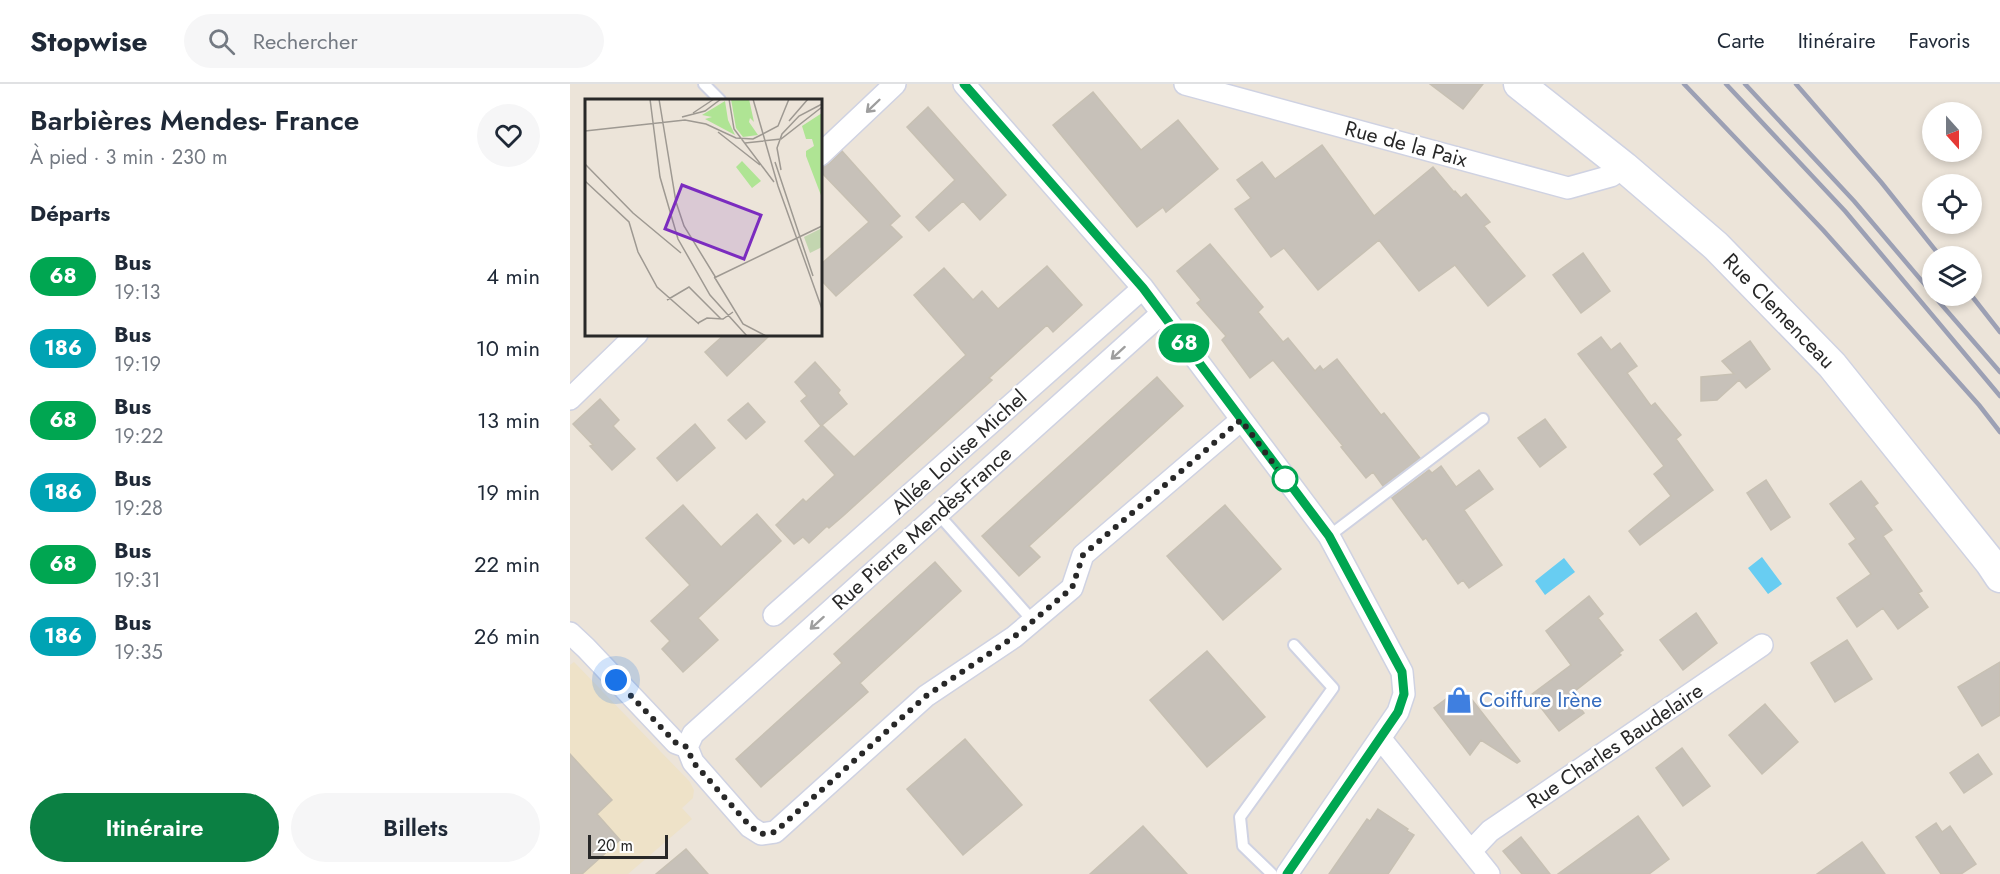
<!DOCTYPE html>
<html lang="fr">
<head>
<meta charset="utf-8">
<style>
  :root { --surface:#fff; --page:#f6f6f7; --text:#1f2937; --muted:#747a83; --line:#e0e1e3; --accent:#0b8043 }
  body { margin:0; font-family:Jost,sans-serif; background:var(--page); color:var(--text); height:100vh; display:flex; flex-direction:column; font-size:22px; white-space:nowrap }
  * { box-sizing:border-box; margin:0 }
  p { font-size:20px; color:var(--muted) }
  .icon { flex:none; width:33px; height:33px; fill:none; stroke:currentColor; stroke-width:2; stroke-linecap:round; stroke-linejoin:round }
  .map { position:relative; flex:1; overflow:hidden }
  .panel { display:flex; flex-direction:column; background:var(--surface); width:570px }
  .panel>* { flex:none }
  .badge { padding:0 12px; border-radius:20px; font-size:21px; line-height:39px }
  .needle { width:39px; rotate:159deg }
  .fabs { position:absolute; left:1352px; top:18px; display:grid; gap:12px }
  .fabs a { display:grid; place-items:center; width:60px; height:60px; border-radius:50%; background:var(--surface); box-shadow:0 3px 9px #0003; font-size:30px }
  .scale { position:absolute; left:18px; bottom:15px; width:80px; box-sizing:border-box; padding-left:6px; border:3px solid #282828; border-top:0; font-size:16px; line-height:21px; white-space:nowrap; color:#282828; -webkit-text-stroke:4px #fff; paint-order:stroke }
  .you { position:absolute; width:30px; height:30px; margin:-15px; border:4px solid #fff; border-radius:50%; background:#1a73e8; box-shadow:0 0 0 9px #1a73e833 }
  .map>.badge { position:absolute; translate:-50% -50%; box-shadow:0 0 0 3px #fff }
  h2 { padding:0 30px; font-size:22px; line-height:54px }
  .round { display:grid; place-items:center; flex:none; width:63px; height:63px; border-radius:32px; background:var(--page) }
  .head { display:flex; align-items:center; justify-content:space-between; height:102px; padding:0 30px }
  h1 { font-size:28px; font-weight:600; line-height:45px }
  .button { display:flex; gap:12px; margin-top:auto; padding:12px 30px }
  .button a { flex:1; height:69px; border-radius:36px; background:var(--accent); color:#fff; font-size:24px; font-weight:600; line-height:69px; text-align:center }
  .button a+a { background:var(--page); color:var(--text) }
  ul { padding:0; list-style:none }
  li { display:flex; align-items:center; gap:18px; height:72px; padding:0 30px }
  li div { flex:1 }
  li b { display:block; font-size:22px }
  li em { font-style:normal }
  li .badge { min-width:66px; font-weight:700; text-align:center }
  header { display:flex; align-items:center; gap:36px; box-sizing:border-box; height:84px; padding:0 30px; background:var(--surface); border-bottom:2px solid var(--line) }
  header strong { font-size:28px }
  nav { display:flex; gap:33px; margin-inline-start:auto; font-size:21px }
  .search { width:420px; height:54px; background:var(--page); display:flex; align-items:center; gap:15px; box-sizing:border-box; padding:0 21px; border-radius:33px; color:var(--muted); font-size:22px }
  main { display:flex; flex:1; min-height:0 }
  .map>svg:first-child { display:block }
  .education { fill:#eee2c8 }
  .water { fill:#68cdf2 }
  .building { fill:#c7c1b9; stroke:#c7c0b3; stroke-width:1.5 }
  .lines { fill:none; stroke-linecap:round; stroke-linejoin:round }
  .lane-casing { stroke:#cfd2e2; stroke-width:14 }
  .street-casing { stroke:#cfd2e2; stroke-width:24 }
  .secondary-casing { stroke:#cfd2e2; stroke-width:33 }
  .lane { stroke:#fff; stroke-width:10 }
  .street { stroke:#fff; stroke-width:21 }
  .secondary { stroke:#fff; stroke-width:30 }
  .rail { stroke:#9ca0b4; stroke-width:4.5 }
  .oneway { stroke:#9e9e9e }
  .line-casing { stroke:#fff; stroke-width:14 }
  .line { stroke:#00a651; stroke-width:9 }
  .walk { stroke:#282828; stroke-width:6; stroke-dasharray:0 10.8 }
  .stop-dot { fill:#fff; stroke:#00a651; stroke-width:3 }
  .labels { text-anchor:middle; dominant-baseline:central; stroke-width:5; stroke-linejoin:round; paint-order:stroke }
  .street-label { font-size:21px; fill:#282828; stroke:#fff }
  .shop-label { font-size:21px; fill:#366cbe; stroke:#fff; text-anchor:start }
  .inset-road { fill:none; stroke:#9e9992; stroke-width:1.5 }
  .view { fill:#7b2cbf; fill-opacity:0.15; stroke:#7b2cbf; stroke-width:3 }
  .inset-edge { fill:none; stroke:#282828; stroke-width:3 }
</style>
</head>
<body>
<header>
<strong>Stopwise</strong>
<div class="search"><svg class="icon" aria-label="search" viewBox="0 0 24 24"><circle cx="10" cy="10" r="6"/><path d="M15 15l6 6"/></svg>Rechercher</div>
<nav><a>Carte</a><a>Itinéraire</a><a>Favoris</a></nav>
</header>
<main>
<section class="panel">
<div class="head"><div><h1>Barbières Mendes- France</h1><p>À pied · 3 min · 230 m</p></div><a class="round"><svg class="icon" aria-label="heart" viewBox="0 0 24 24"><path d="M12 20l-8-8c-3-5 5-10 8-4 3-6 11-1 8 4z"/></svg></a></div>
<h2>Départs</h2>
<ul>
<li><span class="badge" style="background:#00a651;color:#fff">68</span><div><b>Bus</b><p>19:13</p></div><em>4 min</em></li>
<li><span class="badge" style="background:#00a3b4;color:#fff">186</span><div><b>Bus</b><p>19:19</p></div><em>10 min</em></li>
<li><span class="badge" style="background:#00a651;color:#fff">68</span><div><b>Bus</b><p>19:22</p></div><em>13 min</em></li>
<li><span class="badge" style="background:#00a3b4;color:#fff">186</span><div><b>Bus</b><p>19:28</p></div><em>19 min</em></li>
<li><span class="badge" style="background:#00a651;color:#fff">68</span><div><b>Bus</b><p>19:31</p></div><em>22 min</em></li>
<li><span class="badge" style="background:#00a3b4;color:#fff">186</span><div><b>Bus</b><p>19:35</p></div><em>26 min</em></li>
</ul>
<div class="button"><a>Itinéraire</a><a>Billets</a></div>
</section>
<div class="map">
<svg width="1430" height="790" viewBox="0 0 1430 790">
  <rect width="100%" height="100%" fill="#ece4d9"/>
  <!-- education -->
  <path class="education" d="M4 578 120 698 124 706 123 714 112 724 122 735 58 790H0V581Z"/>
  <!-- water -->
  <path class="water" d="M1192 473 1212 500 1198 510 1178 484Z
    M994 474 1005 488 975 511 965 497Z"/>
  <!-- building -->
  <path class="building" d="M860 0H913L893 25Z
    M523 8 571 66 608 36 648 85 596 128 593 123 567 143 483 41Z
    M358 23 436 111 410 136 393 117 359 147 346 133 385 96 337 43Z
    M752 61 804 132 863 83 884 108 885 107 891 114 896 110 920 138 914 142 955 192 918 222 885 181 849 207 809 156 748 206 714 164 701 173 665 125 681 114 667 96 692 78 705 95Z
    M272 67 330 132 320 141 332 153 266 212 250 195V181L299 138 250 87V83L259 80Z
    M640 160 693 223 688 228 713 258 718 254 745 287 750 282 753 286 767 275 811 331 814 329 850 374 813 402 803 388 796 394 771 363 773 362 703 276 680 294 652 256 656 252 627 219 631 216 607 187Z
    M1013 169 1040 207 1011 229 983 191Z
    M477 182 512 221 483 248 477 241 419 294 422 296 273 432 259 444 257 442 239 459 233 453 224 460 206 441 233 415 236 418 265 391 235 357 252 341 284 373 396 271 344 211 374 184 403 216 412 207 428 225Z
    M155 250H201L157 292 135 268Z
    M1031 253 1041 266 1050 259 1067 282 1057 289 1081 322 1085 319 1111 351 1106 355 1143 406 1070 461 1059 447 1101 412 1084 390 1094 382 1008 270Z
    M1180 257 1200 285 1176 304 1169 296 1147 316 1131 317V293L1164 290 1152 277Z
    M245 278 270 306 268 309 277 320 251 342 231 317 237 312 225 298Z
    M587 293 613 322 459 462 470 473 449 492 412 452Z
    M30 315 49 336 43 342 65 365 42 386 20 362 23 361 3 340Z
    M178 319 195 338 176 355 158 336Z
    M975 335 996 363 970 383 948 354Z
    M125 340 145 364 107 397 87 374Z
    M871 382 886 403 909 386 923 405 894 426 932 481 899 504 893 496 888 500 856 454 853 456 822 414 859 386 862 389Z
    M1196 396 1220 433 1201 446 1177 409Z
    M1291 397 1308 419 1304 422 1322 446 1313 452 1352 507 1348 509 1358 523 1328 545 1313 524 1287 543 1267 514 1301 490 1279 460 1286 455 1260 420Z
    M113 421 151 463 187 430 211 457 128 534 148 556 113 588 92 565 100 557 81 537 120 501 76 454Z
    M655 421 711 485 653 536 597 472Z
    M365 478 391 507 290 599 298 608 191 703 166 675 272 579 264 570Z
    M1019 512 1033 530 1028 534 1053 566 1049 569 1051 571 1000 611 1014 629 989 647 961 611 1001 581 976 547Z
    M1126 529 1147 559 1113 586 1090 556Z
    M1277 556 1302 595 1265 618 1241 579Z
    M637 567 695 633 637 683 580 616Z
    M1430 578V631L1412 642 1388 603Z
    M892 603 950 677 947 679 911 656 900 671 864 624Z
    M1195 620 1228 658 1192 690 1159 651Z
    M395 655 452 721 393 771 337 705Z
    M1112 664 1140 702 1113 722 1086 684Z
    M0 670 42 716 27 730 50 756 12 790H0Z
    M1408 670 1422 690 1394 709 1380 689Z
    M808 725 838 745 837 747 844 751 818 790H759L797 735 800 737Z
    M1068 732 1099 775 1079 790H988Z
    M1366 739 1372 748 1380 742 1406 780 1391 790H1371L1346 753Z
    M573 742 617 790H520Z
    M951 753 980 790H952L933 767Z
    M1292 758 1315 790H1247Z
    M116 765 138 790H86Z"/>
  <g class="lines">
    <defs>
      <path id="lane" d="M134 0 150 16
        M368 430 463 537
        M759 452 913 335
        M702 790 673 762 670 733 763 604 724 561"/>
      <path id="street" d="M394 0 573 204 759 452 832 588 834 610 828 628 717 790
        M615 0 998 104 1041 92 1054 83
        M250 71 325 0
        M592 229 123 650 117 663 123 678 180 743 191 750 205 748 356 612 444 553 502 504 513 471 671 336
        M0 315 67 250
        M204 531 573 204
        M0 549 16 564 106 659 117 663
        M810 654 919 790
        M901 767 920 747 1192 561"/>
      <path id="secondary" d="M949 0 1054 83 1146 162 1262 281 1420 478 1430 493"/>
    </defs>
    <!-- lane casing -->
    <use href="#lane" class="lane-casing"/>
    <!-- street casing -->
    <use href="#street" class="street-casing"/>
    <!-- secondary casing -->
    <use href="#secondary" class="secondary-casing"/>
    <!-- lane -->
    <use href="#lane" class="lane"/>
    <!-- street -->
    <use href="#street" class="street"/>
    <!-- secondary -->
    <use href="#secondary" class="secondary"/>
    <!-- rail -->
    <path class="rail" d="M1114 0 1253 146 1409 321 1430 348
      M1156 0 1275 127 1430 312
      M1175 0 1284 117 1362 209
      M1226 0 1311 98 1370 172
      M1401 211 1430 248
      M1364 212 1430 288"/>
  </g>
  <!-- one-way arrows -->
  <defs><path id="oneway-shaft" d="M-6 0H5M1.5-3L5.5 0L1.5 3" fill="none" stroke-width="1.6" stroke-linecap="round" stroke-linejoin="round" transform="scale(1.5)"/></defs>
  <g class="oneway">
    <use href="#oneway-shaft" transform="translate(303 22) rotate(136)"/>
    <use href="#oneway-shaft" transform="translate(548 269) rotate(138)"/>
    <use href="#oneway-shaft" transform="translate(247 539) rotate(138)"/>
  </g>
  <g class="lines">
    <defs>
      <path id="line" d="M394 0 573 204 759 452 832 588 834 610 828 628 717 790"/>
    </defs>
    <!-- line casing -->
    <use href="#line" class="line-casing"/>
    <!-- line -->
    <use href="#line" class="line"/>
    <!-- walk -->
    <path class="walk" d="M46 596 106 659 117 663 123 678 180 742 191 750 205 748 356 612 444 553 502 504 513 471 671 336 715 395"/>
  </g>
  <!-- icons -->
  <defs>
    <symbol id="shop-bare" viewBox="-9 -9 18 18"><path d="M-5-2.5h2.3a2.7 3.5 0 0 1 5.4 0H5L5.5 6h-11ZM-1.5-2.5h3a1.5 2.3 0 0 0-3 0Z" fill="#3f7fe0" stroke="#fff" stroke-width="2.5" paint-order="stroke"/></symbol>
  </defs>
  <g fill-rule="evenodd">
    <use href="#shop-bare" x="870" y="597" width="38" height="38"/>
  </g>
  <!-- markers -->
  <circle class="stop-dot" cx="715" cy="395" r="12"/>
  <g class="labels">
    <!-- street labels -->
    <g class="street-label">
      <text transform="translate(836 60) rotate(15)">Rue de la Paix</text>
      <text transform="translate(1209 227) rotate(46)">Rue Clemenceau</text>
      <text transform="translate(389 368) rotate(-42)">Allée Louise Michel</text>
      <text transform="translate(352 444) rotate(-42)">Rue Pierre Mendès-France</text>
      <text transform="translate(1045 662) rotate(-34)">Rue Charles Baudelaire</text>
    </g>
    <!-- shop labels -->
    <g class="shop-label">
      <text x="909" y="616">Coiffure Irène</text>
    </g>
  </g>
  <!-- overview -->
  <g transform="translate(15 15)">
    <rect width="237" height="237" fill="#ece4d9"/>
    <path d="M146 0H164L169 23 165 19 164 23 173 36 158 38 151 29ZM140 2 143 21 150 36 120 20 127 18 117 16ZM237 14V99L221 57V52L229 47 227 40H221L217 27ZM157 62 176 82 167 89 151 68Z" fill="#afe494"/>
    <path d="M237 129V148L225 154 219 138Z" fill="#c3d6b0"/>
    <path class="inset-road" d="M65 0 75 78 93 140 125 196 162 237M74 0 91 103 99 127 131 179M144 0 149 30 189 83M168 0 193 87 237 210M108 14 129 0M97 18 120 12 136 0M204 22 223 0M0 32 100 21 121 25 151 39 168 40 193 27 204 0M133 33 175 66M160 44 196 40 237 8M190 63 228 177M0 65 48 114 96 154M196 71 192 49 197 35 214 17 237 5M0 82 44 123 53 153 72 188 114 225M129 179 237 127M130 179 158 225 181 237M82 201 104 188 136 220M113 224 122 219 138 220 148 213"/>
    <path class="view" d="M97 86 176 116 159 160 80 130Z"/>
    <rect width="237" height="237" class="inset-edge"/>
  </g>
</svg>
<div class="fabs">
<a><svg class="needle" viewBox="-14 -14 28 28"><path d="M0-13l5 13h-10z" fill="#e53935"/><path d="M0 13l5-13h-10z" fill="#747a83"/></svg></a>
<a><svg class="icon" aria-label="locate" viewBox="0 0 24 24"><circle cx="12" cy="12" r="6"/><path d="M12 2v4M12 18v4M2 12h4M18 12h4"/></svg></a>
<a><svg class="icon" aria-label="layers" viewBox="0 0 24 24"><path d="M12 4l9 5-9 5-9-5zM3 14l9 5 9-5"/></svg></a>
</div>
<div class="scale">20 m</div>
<div class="you" style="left:46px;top:596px"></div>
<b class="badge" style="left:614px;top:259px;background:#00a651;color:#fff">68</b>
</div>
</main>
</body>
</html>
